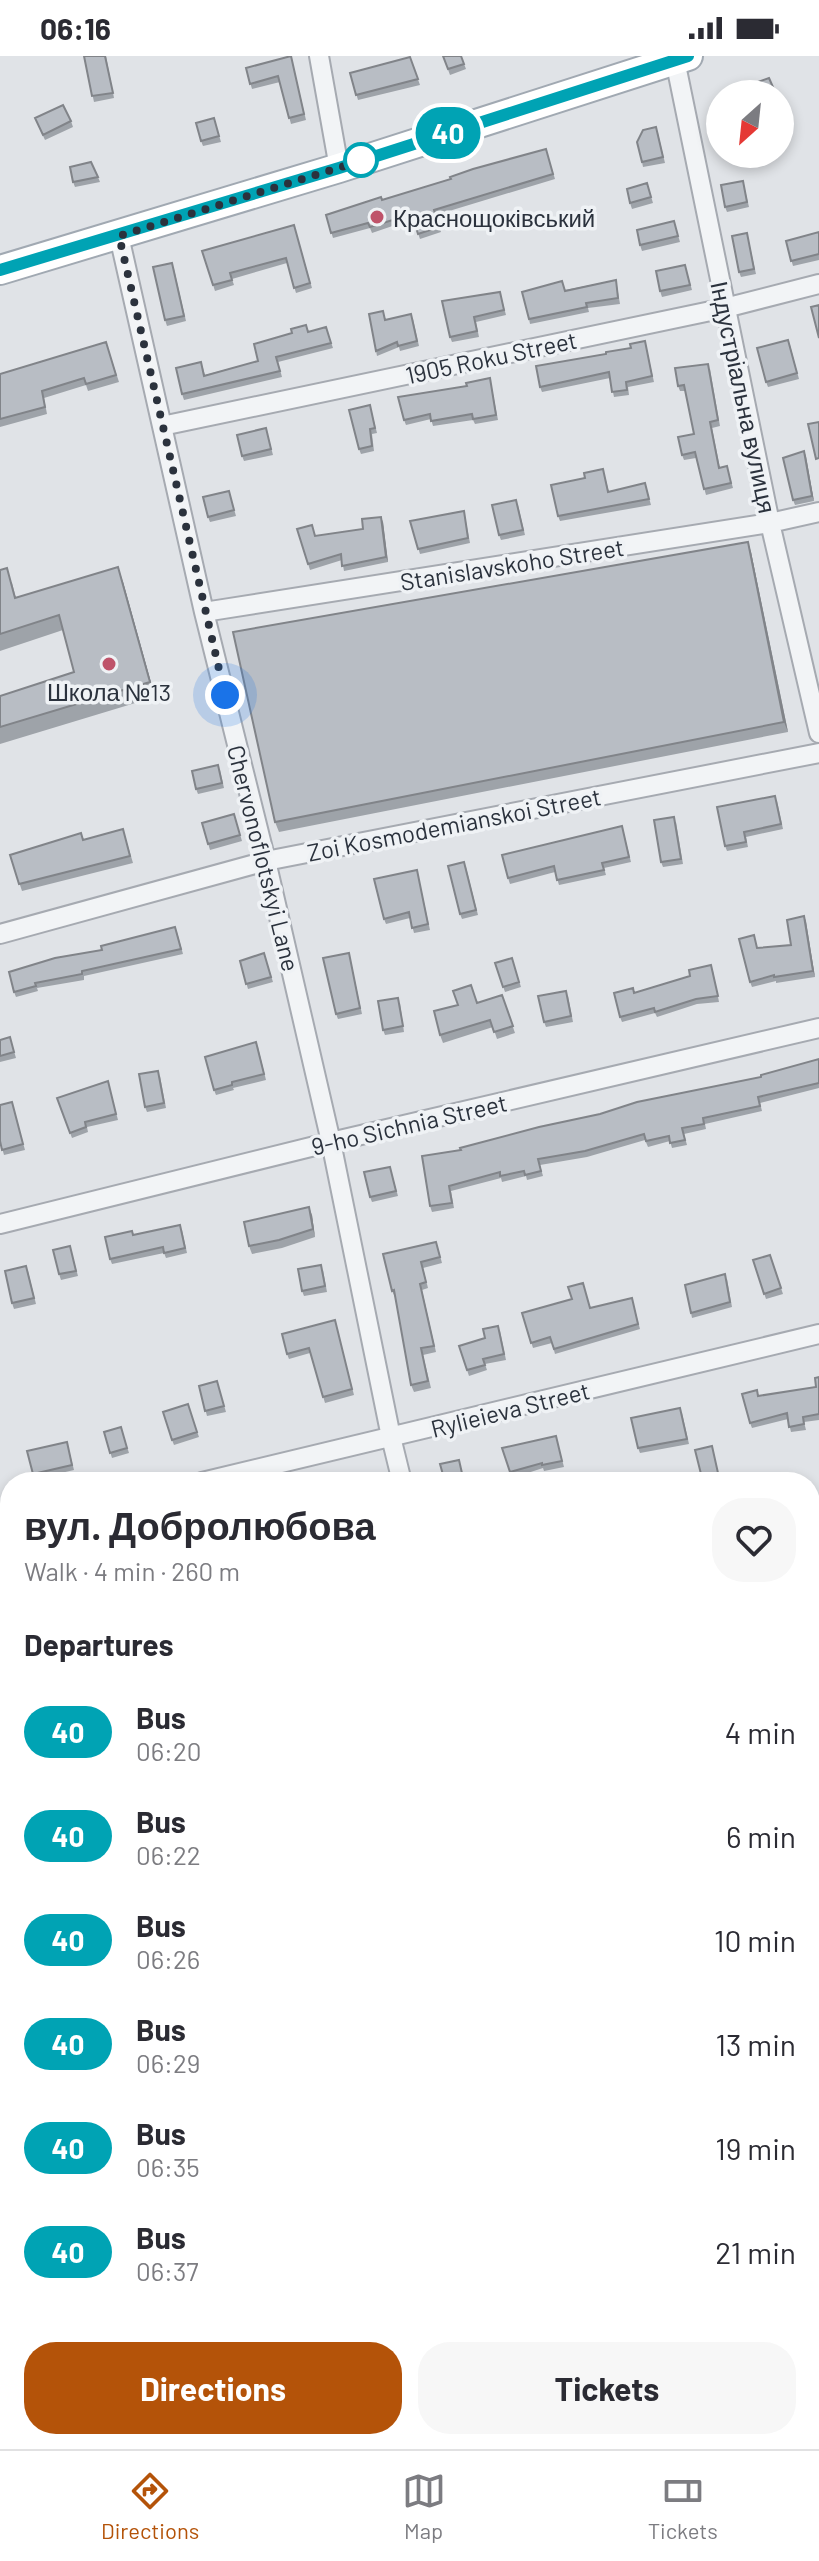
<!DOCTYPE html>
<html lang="en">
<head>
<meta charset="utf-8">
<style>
  :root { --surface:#fff; --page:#f7f7f7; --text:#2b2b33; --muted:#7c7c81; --line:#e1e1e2; --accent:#b45309 }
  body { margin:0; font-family:Barlow,sans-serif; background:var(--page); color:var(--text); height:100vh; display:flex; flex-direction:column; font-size:30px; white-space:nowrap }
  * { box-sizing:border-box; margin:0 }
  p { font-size:26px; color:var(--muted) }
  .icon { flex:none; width:44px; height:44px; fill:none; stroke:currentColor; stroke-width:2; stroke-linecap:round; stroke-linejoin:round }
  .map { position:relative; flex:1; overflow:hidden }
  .details { position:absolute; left:0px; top:1416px; width:820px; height:978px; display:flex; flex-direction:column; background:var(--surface); border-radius:32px 32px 0 0; box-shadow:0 4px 12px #0003 }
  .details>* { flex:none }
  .badge { padding:0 16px; border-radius:26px; font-size:28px; line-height:52px }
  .needle { width:52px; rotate:207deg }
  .fabs { position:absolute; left:706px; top:24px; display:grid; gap:16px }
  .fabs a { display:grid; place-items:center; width:88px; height:88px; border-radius:50%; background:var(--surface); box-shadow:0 4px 12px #0003; font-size:40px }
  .you { position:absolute; width:40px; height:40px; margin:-20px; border:6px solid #fff; border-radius:50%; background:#1a73e8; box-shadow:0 0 0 12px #1a73e833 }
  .map>.badge { position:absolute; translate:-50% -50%; box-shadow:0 0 0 4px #fff }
  h2 { padding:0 24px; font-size:30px; line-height:72px }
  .round { display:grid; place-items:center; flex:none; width:84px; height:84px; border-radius:32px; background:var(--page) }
  .head { display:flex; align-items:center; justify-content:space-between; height:136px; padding:0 24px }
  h1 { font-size:38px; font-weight:700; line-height:60px }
  .primary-button { display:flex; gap:16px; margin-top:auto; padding:16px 24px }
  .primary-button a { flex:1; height:92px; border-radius:32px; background:var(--accent); color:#fff; font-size:32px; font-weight:700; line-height:92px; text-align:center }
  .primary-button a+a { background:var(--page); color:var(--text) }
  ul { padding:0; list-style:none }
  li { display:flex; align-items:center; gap:24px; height:104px; padding:0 24px }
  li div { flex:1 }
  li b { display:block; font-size:30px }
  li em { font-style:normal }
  li .badge { min-width:88px; font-weight:700; text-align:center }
  .status { display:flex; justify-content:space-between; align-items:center; height:56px; padding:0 40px; background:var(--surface); direction:ltr }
  .status svg { height:22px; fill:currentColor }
  .dock { display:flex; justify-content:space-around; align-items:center; height:112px; border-top:2px solid var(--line); background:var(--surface); font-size:22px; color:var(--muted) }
  .dock a { display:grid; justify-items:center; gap:4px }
  .dock .active { color:var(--accent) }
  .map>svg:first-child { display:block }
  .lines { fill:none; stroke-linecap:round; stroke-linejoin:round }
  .street-casing { stroke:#a6aab1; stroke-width:22 }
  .primary-casing { stroke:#a1a9b2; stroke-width:32 }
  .street { stroke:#f2f4f6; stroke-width:18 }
  .primary { stroke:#fff; stroke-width:28 }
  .wall { fill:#9ea3a9 }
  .shaded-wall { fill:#818489 }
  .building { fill:#b8bdc4; stroke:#818489; stroke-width:2 }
  .line-casing { stroke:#fff; stroke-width:18 }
  .line { stroke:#00a3b4; stroke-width:12 }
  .walk { stroke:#2b323d; stroke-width:8; stroke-dasharray:0 14.4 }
  .stop-dot { fill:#fff; stroke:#00a3b4; stroke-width:4 }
  .poi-dot { fill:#bf536a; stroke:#eff2f5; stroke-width:3 }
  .labels { text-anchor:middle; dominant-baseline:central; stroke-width:7; stroke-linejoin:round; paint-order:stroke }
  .poi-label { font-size:24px; fill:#2b323d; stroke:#eff2f5; text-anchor:start }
  .street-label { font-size:24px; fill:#2b323d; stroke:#eff2f5 }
</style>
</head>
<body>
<div class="status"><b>06:16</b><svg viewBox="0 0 49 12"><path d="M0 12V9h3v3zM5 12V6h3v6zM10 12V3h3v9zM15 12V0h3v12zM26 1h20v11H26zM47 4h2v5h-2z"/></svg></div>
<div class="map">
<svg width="819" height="2393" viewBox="0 0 819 2393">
  <rect width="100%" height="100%" fill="#e0e3e7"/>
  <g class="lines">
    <defs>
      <path id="street" d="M319 0 339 112
        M675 4 770 467 819 677
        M119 180 204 556 266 805 331 1086 391 1381 402 1426
        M162 370 725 252 819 228
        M204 556 770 467 819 456
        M0 878 266 805 819 697
        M0 1168 331 1086 819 972
        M202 1426 819 1278
        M0 1474 10 1471
        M810 1591 819 1589
        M0 1768 10 1766
        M810 1901 819 1899
        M0 2104 10 2101
        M810 2210 819 2208
        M633 2384 634 2393
        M103 2393 136 2384"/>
      <path id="primary" d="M0 214 339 112 688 0
        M0 1939 10 1974
        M99 2384 101 2393"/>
    </defs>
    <!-- street casing -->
    <use href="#street" class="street-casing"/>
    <!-- primary casing -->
    <use href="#primary" class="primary-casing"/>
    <!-- street -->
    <use href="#street" class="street"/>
    <!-- primary -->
    <use href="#primary" class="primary"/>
  </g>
  <!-- wall -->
  <path class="wall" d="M84 0H106L114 42 94 46Z
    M291 0 306 64 291 68 280 26 252 33 246 12Z
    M443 0H461L466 13 450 19Z
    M410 1 420 29 358 44 350 17Z
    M780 48 792 78 780 83Z
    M214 62 221 86 203 90 201 85Z
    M71 65 73 71 45 84 37 67Z
    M658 77 665 107 643 111 642 106Z
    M546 93 555 123 436 159 441 176 420 183 413 163 372 177 370 172 333 182 326 159 382 144Z
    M98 121 100 126 75 131 73 126Z
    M743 125 749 151 727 156 725 151Z
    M647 127 653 147 632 153 630 147Z
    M674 165 680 186 642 195 640 189Z
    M294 169 312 232 296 237 287 207 232 223 234 229 215 235 202 195Z
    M819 176V204L793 210 786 185Z
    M747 177 756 218 741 221 739 216Z
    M685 209 692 234 662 241 660 235Z
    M174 213 186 265 167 270 165 264Z
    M616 224 620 248 588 252 589 256 530 268 529 263 565 234Z
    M500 236 506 259 476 266 479 281 452 286 450 281Z
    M413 263 419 290 400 295 399 291 377 300 376 295 386 264Z
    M326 271 333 292 278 306 282 321 184 344 182 338 203 312 205 319 258 305 308 276Z
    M645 285 654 326 628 331 629 339 614 341 610 322 542 336 540 331 606 298 631 292Z
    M106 286 119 326 88 335 86 329 44 342 47 358 0 371V318Z
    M790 289 799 323 768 331 766 326Z
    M710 313 720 370 712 372 720 412 727 410 733 432 706 439 696 402 684 404 682 399 694 378 685 335H680L678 330Z
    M490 322 498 364 475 368 473 364 433 370 431 363 406 369 404 364 467 330Z
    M370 349 377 377 372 378 374 395 361 398 359 393Z
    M266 372 273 399 244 405 242 400Z
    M804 395 814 445 795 449 793 444Z
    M603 413 609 436 645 427 651 449 560 465 558 460 585 422Z
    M229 435 236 460 210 466 208 461Z
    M518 449 525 479 501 484 499 479Z
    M464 455 470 487 420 498 410 465Z
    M383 466 388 506 344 515 342 504 310 514 297 473 316 480 363 473Z
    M751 496 788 676 279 776 275 766Z
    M0 514 12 527 16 542 123 526 155 641 0 688V640L74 616 63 574 0 595Z
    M220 714 224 732 198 738 196 733Z
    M777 745 783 773 746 781 748 791 727 795 725 790Z
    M234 758 242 785 210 794 202 767Z
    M676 766 683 808 663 811 661 806Z
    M622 770 631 806 604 812 606 819 559 829 555 816 510 828 508 822Z
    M125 780 133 807 22 835 10 799 83 784Z
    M466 811 478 859 462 863 460 858Z
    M417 814 430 874 414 877 410 862 386 868 384 863Z
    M804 860 815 921 776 927V925L752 931 750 926 758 892 791 889Z
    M177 876 183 898 84 920V924L37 932 38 935 16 941 14 936 102 894Z
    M264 897 273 926 248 933 240 905Z
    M349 897 362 958 338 963 336 958Z
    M512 902 521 931 505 936 495 907Z
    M713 915 719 946 697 948 657 961 655 957 622 966 620 961 634 937 690 920Z
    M502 939 515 977 497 983 493 971 443 987 440 979 477 947Z
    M568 940 573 966 546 971 544 966Z
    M400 947 404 976 385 979 383 974Z
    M10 981 16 1002 0 1006V984Z
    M258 991 266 1024 233 1032 234 1034 216 1039 214 1034Z
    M819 1003V1032L760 1047 762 1055 705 1068 706 1073 684 1078 687 1089 672 1092 670 1085 648 1091 645 1084 587 1101 540 1109 543 1120 527 1124 526 1120 502 1126 501 1122 451 1135 454 1152 432 1156 430 1150 461 1094 600 1058 761 1021Z
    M160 1020 166 1052 147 1056 145 1051Z
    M108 1025 118 1064 87 1071 88 1076 72 1082 57 1042Z
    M12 1046 25 1094 4 1099 0 1085Z
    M390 1111 398 1140 372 1146 370 1141Z
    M312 1159 315 1181 282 1192 252 1198 249 1190Z
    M182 1174 187 1197 166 1202 164 1197 112 1208 110 1203 133 1179Z
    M70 1190 78 1220 61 1224 59 1218Z
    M438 1192 442 1207 423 1212 428 1232 422 1234 436 1296 423 1299 431 1332 414 1336 411 1329 395 1241 392 1235 383 1198Z
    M770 1199 783 1238 766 1243 753 1204Z
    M323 1214 327 1236 304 1240 302 1235Z
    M28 1215 36 1248 14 1253 12 1247Z
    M727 1223 732 1251 692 1262 691 1257Z
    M632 1242 640 1273 555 1298 552 1287 533 1292 522 1257 591 1252Z
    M336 1269 354 1339 325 1347 310 1297 289 1303 287 1298Z
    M500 1275 506 1304 485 1308 487 1314 469 1320 459 1290 485 1282Z
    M819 1321V1364L804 1366 806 1374 791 1376 788 1363 752 1372 750 1367 758 1340 816 1331Z
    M217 1325 226 1356 207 1360 199 1330Z
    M188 1348 199 1381 174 1389 172 1384Z
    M682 1357 689 1388 640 1397 638 1392Z
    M121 1371 129 1397 112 1402 104 1376Z
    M556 1380 564 1411 544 1415 543 1412 512 1422 502 1392Z
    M67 1386 74 1414 35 1423 27 1395Z
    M819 1504V1540L810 1543V1507Z
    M0 1515 10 1541V1563L0 1565Z
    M0 1672 5 1690 0 1691Z
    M10 1691V1733L7 1734 5 1729Z
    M810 1726 819 1734V1749L810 1751Z
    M811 1945 819 1969V1973L810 1976Z
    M10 2164V2200L4 2202 2 2197Z
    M819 2232V2259L810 2260V2234Z
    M446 2384 447 2389 430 2393H335Z
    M478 2384H523L526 2393H481Z"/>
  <!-- shaded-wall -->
  <path class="shaded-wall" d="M804 395 806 400 814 445 812 440Z
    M381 461 383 466 388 506 386 501Z
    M748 486 751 496 788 676 784 666Z
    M118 511 123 526 155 641 150 626Z
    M804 860 806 865 815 921 813 915Z
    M309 1151 312 1159 315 1181 313 1173Z"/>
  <!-- building -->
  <path class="building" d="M84 0H105L113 37 92 40Z
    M291 0 304 58 289 62 278 20 250 28 246 12Z
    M443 0H461L464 8 448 13Z
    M410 1 418 23 356 39 350 17Z
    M769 22 776 38H760L755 27Z
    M780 48 790 73 780 77Z
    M63 49 71 65 43 79 35 62Z
    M214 62 219 80 201 85 196 67Z
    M656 71 663 101 642 106 637 86 643 74Z
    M546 93 553 118 434 154 439 171 418 178 412 158 370 171 368 167 331 177 326 159 381 141 382 144 451 123 450 121 473 113Z
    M91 106 98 121 73 126 70 111Z
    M743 125 747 146 725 151 721 129Z
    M647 127 651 141 630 147 627 133Z
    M674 165 678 180 640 189 637 174Z
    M294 169 310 227 294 232 286 202 230 217 232 224 213 229 202 195Z
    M819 176V198L791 205 786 185Z
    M747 177 754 213 739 216 732 180Z
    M172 207 184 260 165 264 153 211Z
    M685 209 690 229 660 235 656 215Z
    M616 224 618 242 586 247 587 251 529 263 522 236 562 225 565 235Z
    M500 236 504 254 474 261 477 275 450 281 442 245Z
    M819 249V282L811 251Z
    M383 255 385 264 411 258 417 285 398 290 397 286 376 295 369 258Z
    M306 269 308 276 326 271 331 287 276 301 280 315 182 338 176 312 201 306 204 320 258 305 254 288 292 277 291 273Z
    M788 284 797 317 766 326 757 292Z
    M645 285 652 320 626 326 627 334 612 336 609 316 540 331 536 310 606 298V296L631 292 630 288Z
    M106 286 116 319 86 328 84 322 42 335 45 351 0 363V318Z
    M708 308 718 364 710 366 719 412 727 410 731 427 704 433 695 396 682 399 678 381 694 378 684 329 678 330 675 312Z
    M490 322 496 359 473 363 472 358 431 365 430 358 404 364 398 341 467 330 466 327Z
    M370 349 375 372 370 373 372 390 359 393 349 354Z
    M819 366V402L816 403 808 368Z
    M266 372 271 393 242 400 237 379Z
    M804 395 812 440 793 444 783 402Z
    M603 413 608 436 645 427 649 443 558 460 551 429 585 422 584 417Z
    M229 435 234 454 208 461 203 441Z
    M516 444 523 474 499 479 492 449Z
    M464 455 468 482 418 493 410 465Z
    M381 461 386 501 342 510 341 498 308 508 297 473 312 469 315 480 363 473 362 463Z
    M748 486 784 666 275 766 233 576Z
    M118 511 150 626 0 671V640L74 616 59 559 0 578V514L7 512 15 542Z
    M218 709 222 727 196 733 192 715Z
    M775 740 781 768 744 776 746 786 725 790 717 751Z
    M234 758 240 779 208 788 202 767Z
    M674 761 681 803 661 806 654 764Z
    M622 770 629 801 602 807 604 814 557 824 554 810 508 822 502 799Z
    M123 773 130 800 19 828 10 799 81 777 83 784Z
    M464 806 476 854 460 858 448 810Z
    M417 814 428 868 412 872 409 856 384 863 374 823Z
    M804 860 813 915 774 921V919L750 926 739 883 754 879 757 892 791 889 787 864Z
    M175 871 181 893 82 915V918L35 927 36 930 14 936 9 916 55 902 102 894 101 890Z
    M264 897 271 921 246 928 240 905Z
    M349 897 360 952 336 958 323 902Z
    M512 902 519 926 503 931 495 907Z
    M711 909 718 940 696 943 655 956 654 952 620 961 614 937 633 932 634 937 690 920 689 914Z
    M471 929 477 947 502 939 513 970 494 976 490 964 440 979 434 955 458 949 453 935Z
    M566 935 571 960 544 966 538 940Z
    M398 942 403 970 383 974 378 945Z
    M10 981 14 996 0 1000V984Z
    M256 986 264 1018 232 1026V1029L214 1034 205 1001Z
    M819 1003V1027L758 1041 760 1050 703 1062 704 1068 682 1072 685 1084 670 1087 669 1080 646 1085 644 1078 585 1095 538 1103 541 1115 525 1119 524 1115 500 1120V1116L449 1130 452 1147 430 1150 422 1100 461 1094 460 1092 539 1071 600 1058 637 1046 761 1021V1019Z
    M158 1015 164 1047 145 1051 139 1018Z
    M108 1025 116 1058 85 1066 86 1071 70 1077 57 1042Z
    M12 1046 23 1088 2 1094 0 1085V1049Z
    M390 1111 396 1135 370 1141 364 1116Z
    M309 1151 313 1173 279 1184 249 1190 244 1166Z
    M180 1169 185 1192 164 1197 163 1191 110 1203 105 1181 132 1175 133 1179Z
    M436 1186 440 1201 421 1206 426 1226 420 1228 434 1290 421 1292 428 1325 411 1329 394 1234 392 1235 383 1198Z
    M70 1190 76 1215 59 1218 53 1194Z
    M770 1199 781 1232 764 1238 753 1204Z
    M321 1209 325 1230 302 1235 298 1213Z
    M26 1210 34 1242 12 1247 5 1215Z
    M725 1218 730 1246 691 1257 685 1229Z
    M583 1227 590 1252 632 1242 638 1268 554 1293 550 1281 531 1287 522 1257 572 1243 568 1231Z
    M335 1264 352 1333 323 1341 309 1292 287 1298 282 1278Z
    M498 1270 504 1298 483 1303 485 1309 467 1314 459 1290 485 1282 483 1273Z
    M819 1321V1358L803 1361 804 1368 789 1371 787 1357 750 1367 742 1338 757 1334 758 1340 816 1331 815 1322Z
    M217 1325 224 1350 205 1355 199 1330Z
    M188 1348 197 1376 172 1384 163 1356Z
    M680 1352 687 1383 638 1392 631 1362Z
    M121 1371 127 1392 110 1397 104 1376Z
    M556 1380 562 1405 542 1409V1407L510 1416 502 1392Z
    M67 1386 72 1409 33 1418 27 1395Z
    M712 1390 720 1426H703L695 1394Z
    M459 1404 464 1426H445L440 1408Z
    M819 1504V1534L810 1537V1507Z
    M3 1514 10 1543V1557L0 1559V1515Z
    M819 1640V1675L816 1676 810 1655V1642Z
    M10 1691V1728L5 1729 0 1703V1693Z
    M816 1724 819 1736V1743L810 1746V1726Z
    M811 1945 818 1967 810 1970V1946Z
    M10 2164V2195L2 2197 0 2189V2167Z
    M819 2232V2253L810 2255V2234Z
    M819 2378V2393H769L793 2386 792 2384H810V2381Z
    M333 2384H445L414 2391 415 2393H335Z
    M478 2384H523L494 2393H481Z
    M571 2384H605L607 2393H573Z
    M666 2384H699L701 2393H668Z
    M277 2385 279 2393H247Z
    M244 2388 246 2393H229Z"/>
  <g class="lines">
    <defs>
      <path id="line" d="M0 214 339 112 688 0"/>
    </defs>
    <!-- line casing -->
    <use href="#line" class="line-casing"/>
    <!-- line -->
    <use href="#line" class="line"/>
    <!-- walk -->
    <path class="walk" d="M225 639 119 180 367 103 361 104"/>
  </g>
  <!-- markers -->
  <circle class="stop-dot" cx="361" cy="104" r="16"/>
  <g class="poi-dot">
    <circle cx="377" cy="161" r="8"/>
    <circle cx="109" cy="608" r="8"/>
  </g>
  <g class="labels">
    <!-- poi labels -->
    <g class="poi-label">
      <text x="393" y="161">Краснощоківський</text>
      <text x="109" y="635" text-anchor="middle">Школа №13</text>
    </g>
    <!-- street labels -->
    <g class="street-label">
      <text transform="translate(491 301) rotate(-12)">1905 Roku Street</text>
      <text transform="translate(744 341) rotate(78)">Індустріальна вулиця</text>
      <text transform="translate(512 508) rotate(-9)">Stanislavskoho Street</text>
      <text transform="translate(454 768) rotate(-11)">Zoi Kosmodemianskoi Street</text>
      <text transform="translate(264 802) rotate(76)">Chervonoflotskyi Lane</text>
      <text transform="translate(409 1068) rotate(-13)">9-ho Sichnia Street</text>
      <text transform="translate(510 1353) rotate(-14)">Rylieieva Street</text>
    </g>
  </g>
</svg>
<div class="fabs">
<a><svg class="needle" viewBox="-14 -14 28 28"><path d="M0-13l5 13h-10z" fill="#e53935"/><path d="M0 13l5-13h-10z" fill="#7c7c81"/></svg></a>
</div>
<div class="you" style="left:225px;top:639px"></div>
<b class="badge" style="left:448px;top:77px;background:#00a3b4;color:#fff">40</b>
<section class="details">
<div class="head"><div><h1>вул. Добролюбова</h1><p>Walk · 4 min · 260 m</p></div><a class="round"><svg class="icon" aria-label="heart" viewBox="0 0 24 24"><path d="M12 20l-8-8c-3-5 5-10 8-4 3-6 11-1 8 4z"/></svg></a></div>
<h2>Departures</h2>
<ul>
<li><span class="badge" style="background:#00a3b4;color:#fff">40</span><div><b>Bus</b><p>06:20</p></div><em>4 min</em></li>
<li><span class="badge" style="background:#00a3b4;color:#fff">40</span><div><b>Bus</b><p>06:22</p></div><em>6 min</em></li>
<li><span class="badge" style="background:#00a3b4;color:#fff">40</span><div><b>Bus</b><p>06:26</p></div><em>10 min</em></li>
<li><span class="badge" style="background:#00a3b4;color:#fff">40</span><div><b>Bus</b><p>06:29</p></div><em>13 min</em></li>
<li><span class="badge" style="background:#00a3b4;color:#fff">40</span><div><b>Bus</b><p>06:35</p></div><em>19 min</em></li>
<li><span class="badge" style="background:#00a3b4;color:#fff">40</span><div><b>Bus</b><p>06:37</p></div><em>21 min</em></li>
</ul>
<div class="primary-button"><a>Directions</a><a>Tickets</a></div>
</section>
</div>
<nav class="dock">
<a class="active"><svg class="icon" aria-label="directions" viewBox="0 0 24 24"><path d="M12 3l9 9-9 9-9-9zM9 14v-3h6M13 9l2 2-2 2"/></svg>Directions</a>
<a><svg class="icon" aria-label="map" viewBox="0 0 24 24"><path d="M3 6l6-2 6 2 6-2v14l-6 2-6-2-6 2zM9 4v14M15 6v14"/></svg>Map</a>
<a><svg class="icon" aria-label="tickets" viewBox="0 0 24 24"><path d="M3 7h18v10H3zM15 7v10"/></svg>Tickets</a>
</nav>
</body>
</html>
